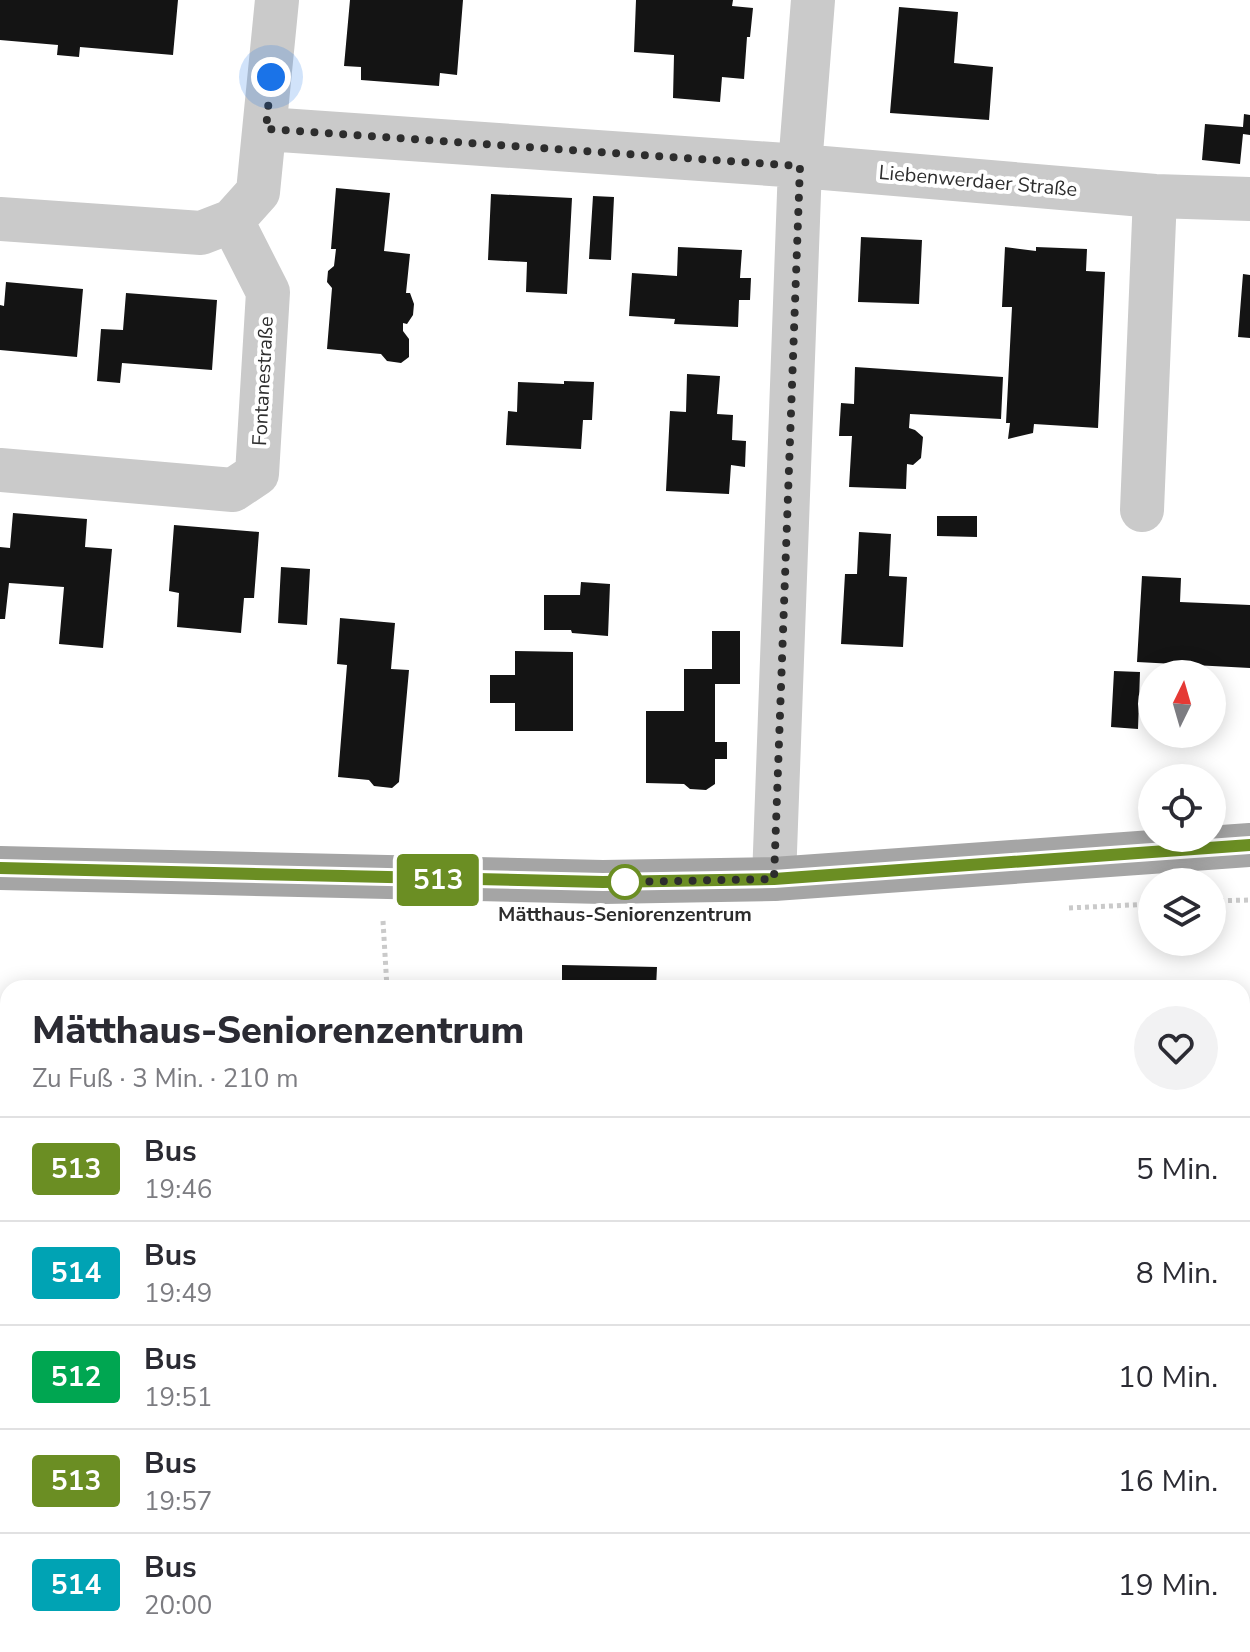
<!DOCTYPE html>
<html lang="de">
<head>
<meta charset="utf-8">
<style>
  :root { --surface:#fff; --page:#f2f2f3; --text:#2b2b33; --muted:#7c7c81; --line:#e1e1e2 }
  body { margin:0; font-family:"Nunito Sans",sans-serif; background:var(--page); color:var(--text); height:100vh; display:flex; flex-direction:column; font-size:30px; white-space:nowrap }
  * { box-sizing:border-box; margin:0 }
  p { font-size:26px; color:var(--muted) }
  .icon { flex:none; width:44px; height:44px; fill:none; stroke:currentColor; stroke-width:2; stroke-linecap:round; stroke-linejoin:round }
  .map { position:relative; flex:1; overflow:hidden }
  .panel { position:absolute; left:0px; top:980px; width:1250px; height:672px; display:flex; flex-direction:column; background:var(--surface); border-radius:24px 24px 0 0; box-shadow:0 4px 20px #0003 }
  .panel>* { flex:none }
  .badge { padding:0 16px; border-radius:6px; font-size:28px; line-height:52px }
  .needle { width:52px; rotate:5deg }
  .controls { position:absolute; left:1138px; top:660px; display:grid; gap:16px }
  .controls a { display:grid; place-items:center; width:88px; height:88px; border-radius:50%; background:var(--surface); box-shadow:0 4px 20px #0003; font-size:40px }
  .you { position:absolute; width:40px; height:40px; margin:-20px; border:6px solid #fff; border-radius:50%; background:#1a73e8; box-shadow:0 0 0 12px #1a73e833 }
  .map>.badge { position:absolute; translate:-50% -50%; box-shadow:0 0 0 4px #fff }
  .round { display:grid; place-items:center; flex:none; width:84px; height:84px; border-radius:42px; background:var(--page) }
  .summary { display:flex; align-items:center; justify-content:space-between; height:136px; padding:0 32px }
  h1 { font-size:38px; font-weight:800; line-height:60px }
  ul { padding:0; list-style:none }
  li { display:flex; align-items:center; gap:24px; height:104px; padding:0 32px; border-top:2px solid var(--line) }
  li div { flex:1 }
  li b { display:block; font-size:30px }
  li em { font-style:normal }
  li .badge { min-width:88px; font-weight:700; text-align:center }
  .map>svg:first-child { display:block }
  .building { fill:#141414 }
  .lines { fill:none; stroke-linecap:round; stroke-linejoin:round }
  .path { stroke:#cacaca; stroke-width:5; stroke-dasharray:4 4; stroke-linecap:butt }
  .lane { stroke:#cacaca; stroke-width:26 }
  .street { stroke:#cacaca; stroke-width:44 }
  .primary { stroke:#a5a5a5; stroke-width:44 }
  .line-casing { stroke:#fff; stroke-width:18 }
  .line { stroke:#6b8e23; stroke-width:12 }
  .walk { stroke:#2d2d2d; stroke-width:8; stroke-dasharray:0 14.4 }
  .stop-dot { fill:#fff; stroke:#6b8e23; stroke-width:4 }
  .labels { text-anchor:middle; dominant-baseline:central; stroke-width:8; stroke-linejoin:round; paint-order:stroke }
  .street-label { font-size:20px; fill:#2d2d2d; stroke:#fff }
  .stop-label { font-size:20px; font-weight:bold; fill:#2d2d2d; stroke:#fff }
</style>
</head>
<body>
<div class="map">
<svg width="1250" height="1652" viewBox="0 0 1250 1652">
  <rect width="100%" height="100%" fill="#fff"/>
  <!-- building -->
  <path class="building" d="M0 0H178L173 55 80 47 79 57 57 55 58 45 0 40Z
    M350 0H463L457 75 440 73 439 86 361 80V67L344 66Z
    M636 0H733L732 6 753 8 750 37H747L744 79 722 77 720 102 673 98 674 55 634 52Z
    M899 7 958 12 954 63 993 67 989 120 890 113Z
    M1244 114 1250 115V135L1243 134 1240 164 1202 160 1205 124 1243 127Z
    M336 188 390 193 384 251 410 254 406 293H410L414 304 413 315 407 324 403 323V331L409 339V357L401 363 387 361 381 354 327 349 332 288 327 282 328 271 334 266 336 249H331Z
    M491 194 572 198 567 294 526 292 527 262 488 260Z
    M593 196 614 197 611 260 589 259Z
    M861 237 922 240 919 304 858 302Z
    M678 247 742 250 740 278H751L750 300H739L738 327 674 324 675 319 629 316 632 273 677 276Z
    M1005 247 1036 251V247L1087 249 1086 271 1105 272 1098 428 1034 424 1033 433 1008 439 1010 423H1006L1012 307H1002Z
    M1243 274 1250 275V338L1238 337Z
    M6 282 83 289 77 357 0 350V305L4 306Z
    M126 293 217 300 212 370 122 363 120 383 97 381 101 329 123 330Z
    M855 367 1003 377 1001 419 910 414 909 428 915 430 923 437 921 458 913 465 907 464 906 489 849 487 852 436H839L841 403 854 404Z
    M687 374 720 376 717 414 733 415 732 440 746 441 745 467 731 465 729 494 666 491 670 411 686 412Z
    M564 381 594 382 592 420H583L581 449 506 445 508 411 517 412 518 382 564 384Z
    M13 513 87 519 85 547 112 549 103 648 59 644 64 587 9 583 5 619H0V547L10 548Z
    M937 516H977V537L937 536Z
    M174 525 259 532 254 598H244L241 633 177 627 179 593 169 591Z
    M859 532 891 534 889 576 907 577 903 647 841 644 845 574H857Z
    M281 567 310 569 307 625 278 623Z
    M1142 576 1181 578 1180 602 1250 605V668L1137 662Z
    M581 582 610 584 608 636 572 633 571 630H544V595H580Z
    M340 618 395 623 391 669 409 670 399 782 392 788 374 786 369 780 338 777 347 665 337 664Z
    M712 631H740V684H715V742H727V759H715V784L706 790 690 789 684 784 646 783V711H684V669H712Z
    M515 651 573 652V731H515V703H490V675H515Z
    M1114 671 1140 672 1138 729 1111 727Z
    M562 965 657 967 656 988H562Z
    M490 1644H625V1652H490Z"/>
  <g class="lines">
    <!-- path -->
    <path class="path" d="M1212 901 1250 900
      M1069 908 1152 904
      M383 921 387 988"/>
    <!-- lane -->
    <path class="lane" d="M1242 1458H1250"/>
    <!-- street -->
    <path class="street" d="M266 129 800 166 1155 196 1250 199
      M0 219 201 233 232 221 258 192 277 0
      M0 470 233 490 257 474 268 292 232 221
      M1142 510 1155 196
      M774 879 800 166 813 0
      M1113 1644 1136 1652
      M355 1652V1644"/>
    <!-- primary -->
    <path class="primary" d="M0 868 603 882 774 879 1250 845"/>
  </g>
  <g class="lines">
    <defs>
      <path id="line" d="M0 868 603 882 774 879 1250 845"/>
    </defs>
    <!-- line casing -->
    <use href="#line" class="line-casing"/>
    <!-- line -->
    <use href="#line" class="line"/>
    <!-- walk -->
    <path class="walk" d="M271 77 266 129 800 166 774 879 625 882"/>
  </g>
  <!-- markers -->
  <circle class="stop-dot" cx="625" cy="882" r="16"/>
  <g class="labels">
    <!-- street labels -->
    <g class="street-label">
      <text transform="translate(978 181) rotate(5)">Liebenwerdaer Straße</text>
      <text transform="translate(263 381) rotate(-87)">Fontanestraße</text>
    </g>
    <!-- stop labels -->
    <g class="stop-label">
      <text x="625" y="914">Mätthaus-Seniorenzentrum</text>
    </g>
  </g>
</svg>
<div class="controls">
<a><svg class="needle" viewBox="-14 -14 28 28"><path d="M0-13l5 13h-10z" fill="#e53935"/><path d="M0 13l5-13h-10z" fill="#7c7c81"/></svg></a>
<a><svg class="icon" aria-label="locate" viewBox="0 0 24 24"><circle cx="12" cy="12" r="6"/><path d="M12 2v4M12 18v4M2 12h4M18 12h4"/></svg></a>
<a><svg class="icon" aria-label="layers" viewBox="0 0 24 24"><path d="M12 4l9 5-9 5-9-5zM3 14l9 5 9-5"/></svg></a>
</div>
<div class="you" style="left:271px;top:77px"></div>
<b class="badge" style="left:438px;top:880px;background:#6b8e23;color:#fff">513</b>
<section class="panel">
<div class="summary"><div><h1>Mätthaus-Seniorenzentrum</h1><p>Zu Fuß · 3 Min. · 210 m</p></div><a class="round"><svg class="icon" aria-label="heart" viewBox="0 0 24 24"><path d="M12 20l-8-8c-3-5 5-10 8-4 3-6 11-1 8 4z"/></svg></a></div>
<ul>
<li><span class="badge" style="background:#6b8e23;color:#fff">513</span><div><b>Bus</b><p>19:46</p></div><em>5 Min.</em></li>
<li><span class="badge" style="background:#00a3b4;color:#fff">514</span><div><b>Bus</b><p>19:49</p></div><em>8 Min.</em></li>
<li><span class="badge" style="background:#00a651;color:#fff">512</span><div><b>Bus</b><p>19:51</p></div><em>10 Min.</em></li>
<li><span class="badge" style="background:#6b8e23;color:#fff">513</span><div><b>Bus</b><p>19:57</p></div><em>16 Min.</em></li>
<li><span class="badge" style="background:#00a3b4;color:#fff">514</span><div><b>Bus</b><p>20:00</p></div><em>19 Min.</em></li>
</ul>
</section>
</div>
</body>
</html>
